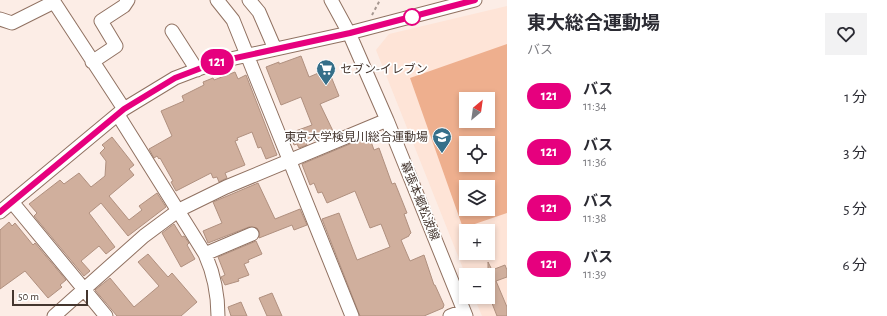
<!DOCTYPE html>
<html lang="ja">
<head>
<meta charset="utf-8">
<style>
  :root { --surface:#fff; --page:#f2f2f3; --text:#2b2b33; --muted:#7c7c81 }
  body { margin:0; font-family:"Alegreya Sans","Noto Sans JP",sans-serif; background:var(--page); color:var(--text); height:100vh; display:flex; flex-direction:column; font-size:15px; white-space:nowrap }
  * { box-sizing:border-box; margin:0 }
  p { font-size:13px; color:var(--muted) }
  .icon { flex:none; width:22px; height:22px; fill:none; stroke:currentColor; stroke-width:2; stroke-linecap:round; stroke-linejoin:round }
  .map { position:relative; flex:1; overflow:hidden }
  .drawer { display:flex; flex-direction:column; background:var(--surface); width:380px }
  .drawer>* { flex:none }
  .badge { padding:0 8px; border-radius:13px; font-size:14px; line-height:26px }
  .needle { width:26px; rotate:29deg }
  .tools { position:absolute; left:459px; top:92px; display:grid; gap:8px }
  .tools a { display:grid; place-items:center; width:36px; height:36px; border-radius:0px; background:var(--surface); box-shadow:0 2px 6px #0003; font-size:20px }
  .scale { position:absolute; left:12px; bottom:10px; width:76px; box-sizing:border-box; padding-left:4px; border:2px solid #44362f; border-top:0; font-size:11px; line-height:14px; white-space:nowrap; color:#44362f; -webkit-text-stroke:3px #fff; paint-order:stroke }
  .map>.badge { position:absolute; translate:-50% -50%; box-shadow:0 0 0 2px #fff }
  .round { display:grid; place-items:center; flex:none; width:42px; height:42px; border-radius:0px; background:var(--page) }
  .overview { display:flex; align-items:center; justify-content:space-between; height:68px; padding:0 20px }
  h1 { font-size:19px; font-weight:700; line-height:30px }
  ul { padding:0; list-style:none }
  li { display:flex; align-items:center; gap:12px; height:56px; padding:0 20px }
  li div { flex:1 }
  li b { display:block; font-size:15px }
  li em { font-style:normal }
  li .badge { min-width:44px; font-weight:700; text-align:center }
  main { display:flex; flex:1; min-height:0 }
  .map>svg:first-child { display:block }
  .built { fill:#fee4d7; fill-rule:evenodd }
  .green { fill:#eeaf8e; fill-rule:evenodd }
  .building { fill:#d0af9d; stroke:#b0907f }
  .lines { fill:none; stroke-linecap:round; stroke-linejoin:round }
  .minor-casing { stroke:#907161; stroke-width:15 }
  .path { stroke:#a69790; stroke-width:2; stroke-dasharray:3 3; stroke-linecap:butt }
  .minor { stroke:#fff; stroke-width:13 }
  .line-casing { stroke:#fff; stroke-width:9 }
  .line { stroke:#e6007e; stroke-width:6 }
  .stop-dot { fill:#fff; stroke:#e6007e; stroke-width:2 }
  .labels { text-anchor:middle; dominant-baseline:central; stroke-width:3.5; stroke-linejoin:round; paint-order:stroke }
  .poi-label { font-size:12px; fill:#44362f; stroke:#fff; text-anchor:start }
  .street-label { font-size:12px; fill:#44362f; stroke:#fff }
</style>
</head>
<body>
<main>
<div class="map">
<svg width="507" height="316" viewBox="0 0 507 316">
  <rect width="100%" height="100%" fill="#fcede6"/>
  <!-- built -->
  <path class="built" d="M507 6V316H482L474 297H488V275L466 276 376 50 389 34ZM466 99H488V121H466ZM466 143H488V165H466ZM466 187H488V209H466ZM466 231H488V253H466Z"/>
  <!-- green -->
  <path class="green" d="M507 44V213L463 228 410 78ZM466 99H488V121H466ZM466 143H488V165H466ZM466 187H488V209H466Z"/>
  <!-- building -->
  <path class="building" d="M301 56 309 77 328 69 339 96 320 104 333 131 329 132 330 135 306 143 307 145 299 148 297 144 294 145 290 133 312 125 301 97 281 105 266 67 279 62V64Z
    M235 72 238 79 246 75 277 155 266 159 261 147 258 148 252 132 237 138 238 140 235 141 245 165 225 173 227 178 219 182 217 177 213 178 211 173 176 191 171 182 173 181 160 158 159 159 157 156 154 158 149 149 172 136 161 111 184 101 182 96 204 85 203 82 213 78 214 80Z
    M369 136 374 150 379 148 392 184 395 183 407 213 404 214 411 233 409 235V236L401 240 410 261 424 255 434 285H435L444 305 443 308 424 316H360L322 219 339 213 357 260 390 247 381 224 370 228 355 191 327 203 322 192 318 193 314 183 310 185 303 167 302 164Z
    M112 137 134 165 129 169 134 175 109 196 129 220 142 210 139 206 157 193 166 207 128 236 101 203 89 213 115 247 106 254 99 246 81 261 90 271 84 276 34 216 37 213 29 204 60 180 64 184 79 173 91 187 105 176 106 161 100 153 105 148 102 145Z
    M258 183 275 219 300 209 307 225 294 230 292 225 259 238V231L257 228 249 227 208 243 203 231 222 223 213 202Z
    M9 222 12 226 15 223 33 245 35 243 66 280 60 285 62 287 48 298 25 271 0 289V230Z
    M174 224 182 237 184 236 189 243 187 245 195 259 181 267 162 233Z
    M256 241 262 254 248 260 249 262 244 264 249 275 238 279 239 281 225 285 221 277 225 275 218 257Z
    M148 254 168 277 172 273 197 302 181 316H117L95 290 110 278 134 307 159 286 138 262Z
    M488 262 492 270 505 265 507 270V277L496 281 507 307V316H497L488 293Z
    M272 293 282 316H267L259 298Z
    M241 302 247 316H231L228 307Z"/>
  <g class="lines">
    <defs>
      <path id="minor" d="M217 0 233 20 352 316
        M249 0 259 12 275 49
        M331 0 349 33 387 120 466 316
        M0 19 12 23 54 2 124 109
        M172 31 197 70
        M92 62 116 46 101 21 124 6 128 0
        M118 115 205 254C214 274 218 294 218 316
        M12 202 106 316
        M0 212 124 109 175 78 217 62 349 33 475 0
        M205 254 252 234
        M54 316 144 236 179 210 226 187 387 120
        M450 316 463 311"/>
    </defs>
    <!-- minor casing -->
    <use href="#minor" class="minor-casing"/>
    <!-- path -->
    <path class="path" d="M372 15 380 0"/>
    <!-- minor -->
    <use href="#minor" class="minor"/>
  </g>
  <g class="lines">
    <defs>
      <path id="line" d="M0 212 124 109 175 78 217 62 350 33 475 0"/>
    </defs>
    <!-- line casing -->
    <use href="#line" class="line-casing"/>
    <!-- line -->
    <use href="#line" class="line"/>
  </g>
  <!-- icons -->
  <defs>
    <symbol id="supermarket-pin" viewBox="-11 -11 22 30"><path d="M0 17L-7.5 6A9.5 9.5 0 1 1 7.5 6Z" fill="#366f89" stroke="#fff"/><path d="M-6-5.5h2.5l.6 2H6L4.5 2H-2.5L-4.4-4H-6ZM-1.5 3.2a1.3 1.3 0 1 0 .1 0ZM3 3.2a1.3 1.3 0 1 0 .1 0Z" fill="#fff"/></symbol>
    <symbol id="university-pin" viewBox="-11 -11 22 30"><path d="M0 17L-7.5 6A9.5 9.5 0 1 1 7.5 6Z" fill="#366f89" stroke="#fff"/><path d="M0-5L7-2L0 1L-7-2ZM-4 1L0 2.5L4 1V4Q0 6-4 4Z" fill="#fff"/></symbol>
  </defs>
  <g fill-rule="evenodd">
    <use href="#supermarket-pin" x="315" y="58" width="22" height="30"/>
    <use href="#university-pin" x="431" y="126" width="22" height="30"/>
  </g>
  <!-- markers -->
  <circle class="stop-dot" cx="412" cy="17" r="8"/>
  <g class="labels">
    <!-- poi labels -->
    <g class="poi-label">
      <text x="340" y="69">セブン-イレブン</text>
      <text x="428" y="137" text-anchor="end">東京大学検見川総合運動場</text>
    </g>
    <!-- street labels -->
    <g class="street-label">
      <text transform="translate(420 201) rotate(68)">幕張本郷松波線</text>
    </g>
  </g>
</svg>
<div class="tools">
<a><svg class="needle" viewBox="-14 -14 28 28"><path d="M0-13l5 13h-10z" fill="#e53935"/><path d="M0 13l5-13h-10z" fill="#7c7c81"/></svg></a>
<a><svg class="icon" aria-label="locate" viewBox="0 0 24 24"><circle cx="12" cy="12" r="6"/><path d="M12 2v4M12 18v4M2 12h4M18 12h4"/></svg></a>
<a><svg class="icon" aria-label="layers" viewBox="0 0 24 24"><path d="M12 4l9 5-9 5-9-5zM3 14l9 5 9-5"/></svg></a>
<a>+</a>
<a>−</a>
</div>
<div class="scale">50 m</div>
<b class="badge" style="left:217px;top:62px;background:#e6007e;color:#fff">121</b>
</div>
<section class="drawer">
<div class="overview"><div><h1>東大総合運動場</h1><p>バス</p></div><a class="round"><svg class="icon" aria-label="heart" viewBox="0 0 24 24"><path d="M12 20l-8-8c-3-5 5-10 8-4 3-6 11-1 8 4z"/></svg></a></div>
<ul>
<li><span class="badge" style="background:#e6007e;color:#fff">121</span><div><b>バス</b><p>11:34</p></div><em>1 分</em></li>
<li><span class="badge" style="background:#e6007e;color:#fff">121</span><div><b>バス</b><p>11:36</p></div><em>3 分</em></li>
<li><span class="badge" style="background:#e6007e;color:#fff">121</span><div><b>バス</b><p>11:38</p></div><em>5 分</em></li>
<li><span class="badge" style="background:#e6007e;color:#fff">121</span><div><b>バス</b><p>11:39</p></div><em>6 分</em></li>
</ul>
</section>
</main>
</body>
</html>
